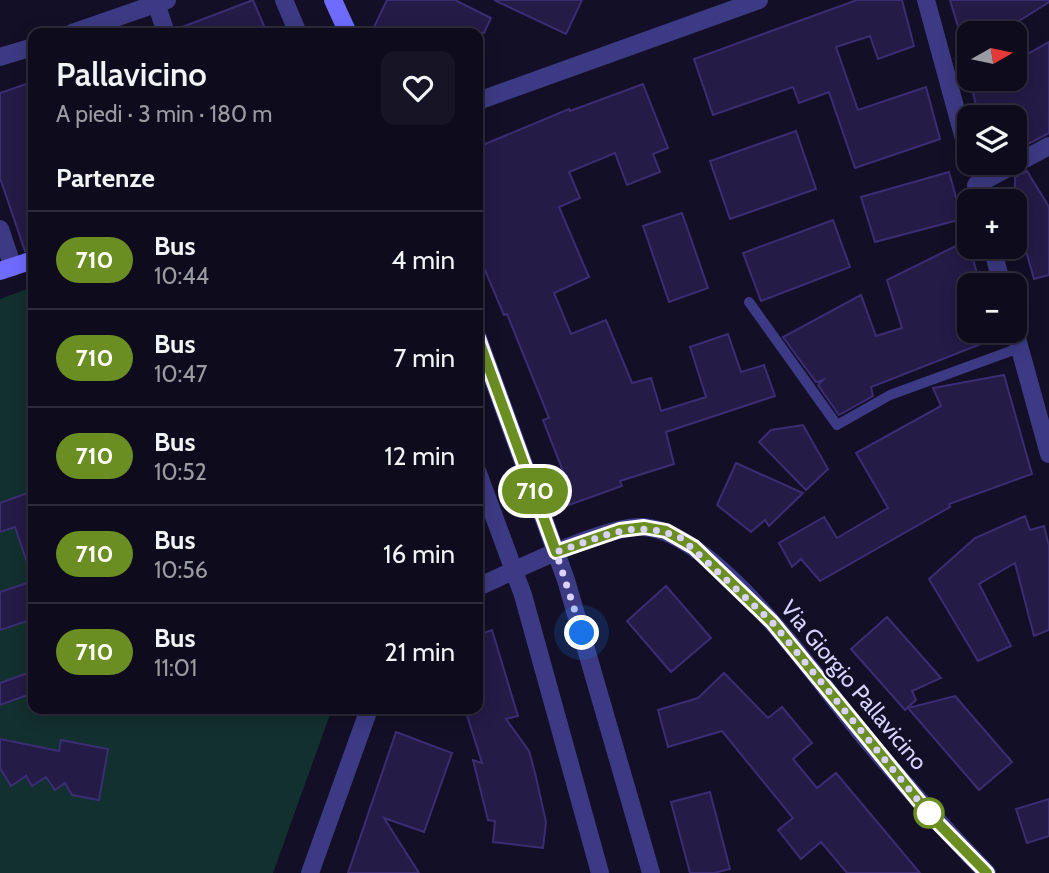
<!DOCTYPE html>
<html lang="it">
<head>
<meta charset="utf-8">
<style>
  :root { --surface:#0e0b1c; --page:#171425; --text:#f1f3f6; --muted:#9b9ba3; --line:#2e2b3b }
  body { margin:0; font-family:Cabin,sans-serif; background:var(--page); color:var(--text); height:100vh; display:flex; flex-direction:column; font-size:26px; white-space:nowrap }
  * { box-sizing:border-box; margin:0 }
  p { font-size:23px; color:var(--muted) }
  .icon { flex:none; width:38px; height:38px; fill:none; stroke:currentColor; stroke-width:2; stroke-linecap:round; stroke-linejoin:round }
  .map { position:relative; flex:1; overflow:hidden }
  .details { position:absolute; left:28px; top:28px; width:455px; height:686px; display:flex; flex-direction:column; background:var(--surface); border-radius:14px; box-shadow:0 4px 18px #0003,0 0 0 2px var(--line) }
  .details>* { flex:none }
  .badge { padding:0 14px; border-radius:23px; font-size:24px; line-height:46px }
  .needle { width:46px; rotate:81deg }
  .buttons { position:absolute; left:957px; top:21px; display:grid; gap:14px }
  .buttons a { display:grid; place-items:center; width:70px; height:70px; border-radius:14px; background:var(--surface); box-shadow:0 4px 18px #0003,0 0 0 2px var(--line); font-size:35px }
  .you { position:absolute; width:35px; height:35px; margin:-18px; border:5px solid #fff; border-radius:50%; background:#1a73e8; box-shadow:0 0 0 10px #1a73e833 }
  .map>.badge { position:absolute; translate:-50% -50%; box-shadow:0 0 0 4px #fff }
  h2 { padding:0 28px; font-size:26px; line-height:63px }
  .round { display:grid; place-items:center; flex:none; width:74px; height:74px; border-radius:14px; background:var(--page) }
  .overview { display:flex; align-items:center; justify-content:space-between; height:119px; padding:0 28px }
  h1 { font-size:33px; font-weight:600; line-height:52px }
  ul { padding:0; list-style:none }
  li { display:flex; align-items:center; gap:21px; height:98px; padding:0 28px; border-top:2px solid var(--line) }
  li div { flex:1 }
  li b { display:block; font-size:26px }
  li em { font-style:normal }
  li .badge { min-width:77px; font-weight:700; text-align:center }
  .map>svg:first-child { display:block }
  .green { fill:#12302f }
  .building { fill:#241b47; stroke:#3b2d73; stroke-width:2 }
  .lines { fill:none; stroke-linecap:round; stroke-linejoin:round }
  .lane { stroke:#3d3a85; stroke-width:10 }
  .street { stroke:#3d3a85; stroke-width:18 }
  .secondary { stroke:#6f6bff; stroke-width:18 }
  .line-casing { stroke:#fff; stroke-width:16 }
  .line { stroke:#6b8e23; stroke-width:10 }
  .walk { stroke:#d9d4ff; stroke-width:7; stroke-dasharray:0 12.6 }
  .stop-dot { fill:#fff; stroke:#6b8e23; stroke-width:3.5 }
  .labels { text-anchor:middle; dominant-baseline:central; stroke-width:5; stroke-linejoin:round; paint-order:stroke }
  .street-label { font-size:23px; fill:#d9d4ff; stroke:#130f26 }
</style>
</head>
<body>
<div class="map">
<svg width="1049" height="873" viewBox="0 0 1049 873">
  <rect width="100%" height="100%" fill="#130f26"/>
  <!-- green -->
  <path class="green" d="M33 287V709H332L273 873H0V299Z"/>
  <!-- building -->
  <path class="building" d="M253 0 267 33H177V29Z
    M387 0H455L491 18 484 33H371Z
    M494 0H582L566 34Z
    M857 0H902L914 46 878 59 870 36 836 47 858 110 926 87 940 139 855 168 829 92 799 103 793 87 713 115 694 59Z
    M950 0H1049V2L1000 33H960Z
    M1049 42V133L1015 151V117H979L971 85 983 79H1015V61Z
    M29 83 33 95V249L25 251 0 178V93Z
    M643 84 668 148 653 154 660 172 627 185 615 153 569 172 580 198 559 207 589 277 554 293 571 334 606 320 632 383 651 378 661 411 706 397 690 347 728 334 741 372 764 365 775 396 666 432 674 464 620 481 622 486 569 505 560 481 566 479 543 420 549 418 507 314 504 315 478 254V147L569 109 570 111Z
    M796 131 816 189 730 219 710 161Z
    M1027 171 1049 207V275L1034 279 1015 213V201H1012L1009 192 1015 188V177Z
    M949 172 962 219 875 242 861 197Z
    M682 213 708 288 669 302 643 226Z
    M833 220 850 267 761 301 743 253Z
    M968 240 980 285H970V331H1004V335L871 387 873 396 839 415 818 385 823 380 816 382 783 337 861 295 876 336 902 328 887 280Z
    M1004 375 1032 474 949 504 950 507 820 581 801 559 792 567 779 543 824 517 837 538 888 508 856 453 941 406 933 388Z
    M803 425 828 469 806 490 759 442 771 430Z
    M736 463 803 493 769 526 765 520 751 532 717 505Z
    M33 491V571H30L15 527 0 532V503Z
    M1025 516 1030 530 1044 526 1049 546V630L1034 636 1015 563 979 584 1011 646 978 661 929 579 975 538Z
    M33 581V619L0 630V592Z
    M666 586 711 638 671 672 627 621Z
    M887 617 941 678 912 691 916 700 905 710 851 649Z
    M492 630 518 716 506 719 529 751 535 773 546 822 543 848 493 842 495 821 488 820 473 760 482 763 465 709H478V635Z
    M33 671V693L0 705V683Z
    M724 673 768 718 782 707 812 743 793 759 817 788 836 773 920 873H847L821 842 801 859 778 830 793 818 722 731 668 747 658 710 698 698Z
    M955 696 1012 762 979 790 908 708Z
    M396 732 452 753 424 832 384 818 419 873H348Z
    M0 739 59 751 61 740 108 749 99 800 72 795 65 783 55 790 46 777 32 786 26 776 11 786 0 768Z
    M710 792 730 869 714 873H690L671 802Z
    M1049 799V836L1027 843 1016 809Z"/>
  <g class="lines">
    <!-- lane -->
    <path class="lane" d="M749 302 837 425 890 395 1019 348
      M33 396V398"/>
    <!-- street -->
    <path class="street" d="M284 0 298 33
      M926 0 970 161
      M156 3 166 33
      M72 33 167 0
      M0 57 33 47
      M478 101 759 0
      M976 185 1049 146
      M0 229 13 267
      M992 247 1002 285
      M1015 331 1049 454
      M478 338 566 580 651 873
      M478 473 523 595 600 873
      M478 587C516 570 603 526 642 527 716 530 820 684 866 739 905 785 945 830 987 873
      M310 873 369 709"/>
    <!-- secondary -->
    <path class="secondary" d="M333 0 348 33
      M0 271 33 260"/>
  </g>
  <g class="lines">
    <defs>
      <path id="line" d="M478 338 556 552 620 530 644 527 666 531 694 547 772 622 931 816 987 873"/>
    </defs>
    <!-- line casing -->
    <use href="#line" class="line-casing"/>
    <!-- line -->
    <use href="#line" class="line"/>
    <!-- walk -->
    <path class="walk" d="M582 633 556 552C602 538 633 517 681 538L772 622 931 816 929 813"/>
  </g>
  <!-- markers -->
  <circle class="stop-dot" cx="929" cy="813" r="14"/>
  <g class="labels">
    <!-- street labels -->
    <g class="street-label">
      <text transform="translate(854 685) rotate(50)">Via Giorgio Pallavicino</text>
    </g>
  </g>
</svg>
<div class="buttons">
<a><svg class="needle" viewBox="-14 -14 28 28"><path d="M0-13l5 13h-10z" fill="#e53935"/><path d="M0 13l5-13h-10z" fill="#9b9ba3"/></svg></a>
<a><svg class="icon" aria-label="layers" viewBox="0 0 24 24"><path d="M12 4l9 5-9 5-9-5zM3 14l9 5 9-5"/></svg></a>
<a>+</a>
<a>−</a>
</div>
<div class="you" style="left:582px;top:633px"></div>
<b class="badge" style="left:535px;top:491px;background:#6b8e23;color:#fff">710</b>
<section class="details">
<div class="overview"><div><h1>Pallavicino</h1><p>A piedi · 3 min · 180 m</p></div><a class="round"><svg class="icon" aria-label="heart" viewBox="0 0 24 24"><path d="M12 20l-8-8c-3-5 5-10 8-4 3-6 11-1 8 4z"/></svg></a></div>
<h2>Partenze</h2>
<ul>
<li><span class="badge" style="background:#6b8e23;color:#fff">710</span><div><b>Bus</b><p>10:44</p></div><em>4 min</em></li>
<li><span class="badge" style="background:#6b8e23;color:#fff">710</span><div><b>Bus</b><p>10:47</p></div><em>7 min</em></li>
<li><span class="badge" style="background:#6b8e23;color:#fff">710</span><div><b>Bus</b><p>10:52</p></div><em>12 min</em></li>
<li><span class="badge" style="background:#6b8e23;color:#fff">710</span><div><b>Bus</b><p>10:56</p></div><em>16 min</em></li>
<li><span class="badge" style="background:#6b8e23;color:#fff">710</span><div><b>Bus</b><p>11:01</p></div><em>21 min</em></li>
</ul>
</section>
</div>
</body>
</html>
